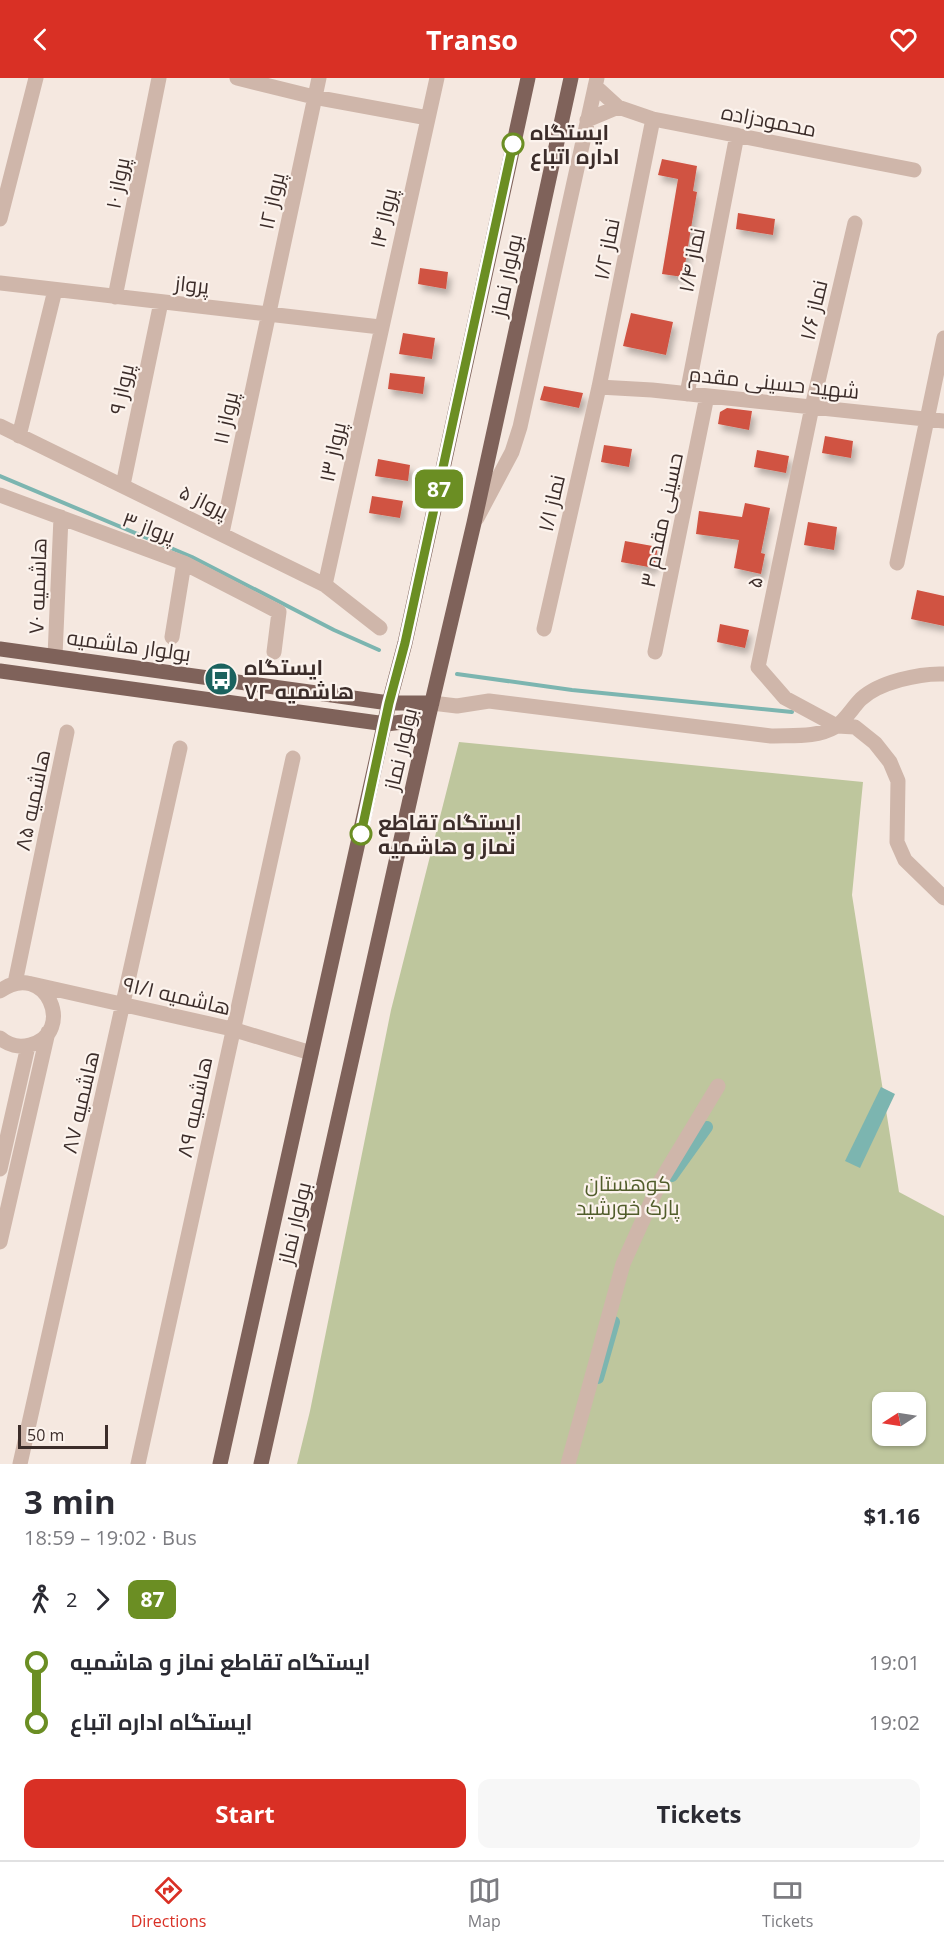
<!DOCTYPE html>
<html lang="en">
<head>
<meta charset="utf-8">
<style>
  :root { --surface:#fff; --page:#f7f7f7; --text:#2b2b33; --muted:#7c7c81; --line:#e1e1e2; --accent:#d93025 }
  body { margin:0; font-family:"Open Sans",Cairo,sans-serif; background:var(--page); color:var(--text); height:100vh; display:flex; flex-direction:column; font-size:22px; white-space:nowrap }
  * { box-sizing:border-box; margin:0 }
  p { font-size:20px; color:var(--muted) }
  .icon { flex:none; width:33px; height:33px; fill:none; stroke:currentColor; stroke-width:2; stroke-linecap:round; stroke-linejoin:round }
  .map { position:relative; height:1386px; overflow:hidden }
  .panel { display:flex; flex-direction:column; background:var(--surface); flex:1 }
  .panel>* { flex:none }
  .badge { padding:0 12px; border-radius:9px; font-size:21px; line-height:39px }
  .needle { width:39px; rotate:258deg }
  .buttons { position:absolute; left:872px; top:1314px; display:grid; gap:12px }
  .buttons a { display:grid; place-items:center; width:54px; height:54px; border-radius:12px; background:var(--surface); box-shadow:0 2px 4px #0004; font-size:30px }
  .scale { position:absolute; left:18px; bottom:15px; width:90px; box-sizing:border-box; padding-left:6px; border:3px solid #3c2d2a; border-top:0; font-size:16px; line-height:21px; white-space:nowrap; color:#3c2d2a; -webkit-text-stroke:4px #fcf3ed; paint-order:stroke }
  .map>.badge { position:absolute; translate:-50% -50%; box-shadow:0 0 0 3px #fff }
  .legs { display:flex; align-items:center; gap:9px; height:66px; padding:0 24px; font-size:20px }
  .legs p { margin-inline-start:auto }
  .overview { display:flex; align-items:center; justify-content:space-between; height:102px; padding:0 24px }
  h1 { font-size:33px; font-weight:700; line-height:45px }
  .primary-button { display:flex; gap:12px; margin-top:auto; padding:12px 24px }
  .primary-button a { flex:1; height:69px; border-radius:12px; background:var(--accent); color:#fff; font-size:24px; font-weight:700; line-height:69px; text-align:center }
  .primary-button a+a { background:var(--page); color:var(--text) }
  ul { padding:0 24px; list-style:none }
  li { display:flex; align-items:center; gap:21px; height:60px; font-size:22px }
  li i { display:grid; place-items:center; width:9px; height:100%; margin:0 8px; background:currentColor }
  li i::after { content:''; width:15px; height:15px; margin:-8px; border:4px solid; border-radius:50%; background:var(--surface) }
  li p { margin-inline-start:auto }
  li:first-child i { background:linear-gradient(#0000 50%,currentColor 0) }
  li:last-child i { background:linear-gradient(currentColor 50%,#0000 0) }
  header { display:flex; justify-content:space-between; align-items:center; height:78px; padding:0 24px; background:var(--accent); color:#fff; font-size:27px; font-weight:700 }
  .dock { display:flex; justify-content:space-around; align-items:center; height:84px; border-top:2px solid var(--line); background:var(--surface); font-size:16px; color:var(--muted) }
  .dock a { display:grid; justify-items:center; gap:3px }
  .dock .selected { color:var(--accent) }
  .map>svg:first-child { display:block }
  .green { fill:#bec69d; fill-rule:evenodd }
  .water { fill:#7cb5b0 }
  .lines { fill:none; stroke-linecap:round; stroke-linejoin:round }
  .stream { stroke:#7cb5b0; stroke-width:4 }
  .canal { stroke:#7cb5b0; stroke-width:12 }
  .building { fill:#d05343; filter:url(#shadow) }
  .minor { stroke:#cfb6aa; stroke-width:15 }
  .major { stroke:#7f625a; stroke-width:15 }
  .line-1-casing { stroke:#fff; stroke-width:14 }
  .line-1 { stroke:#6b8e23; stroke-width:9 }
  .stop-1-dot { fill:#fff; stroke:#6b8e23; stroke-width:3 }
  .labels { text-anchor:middle; dominant-baseline:central; stroke-width:4.5; stroke-linejoin:round; paint-order:stroke }
  .street-label { font-size:21px; fill:#3c2d2a; stroke:#fcf3ed }
  .stop-label { font-size:21px; font-weight:bold; fill:#3c2d2a; stroke:#fcf3ed; text-anchor:start }
  .poi-label { font-size:21px; font-weight:bold; fill:#3c2d2a; stroke:#fcf3ed; text-anchor:start }
  .park-label { font-size:21px; fill:#515d2b; stroke:#fcf3ed }
</style>
</head>
<body>
<header><svg class="icon" aria-label="back" viewBox="0 0 24 24"><path d="M15 5l-7 7 7 7"/></svg>Transo<svg class="icon" aria-label="heart" viewBox="0 0 24 24"><path d="M12 20l-8-8c-3-5 5-10 8-4 3-6 11-1 8 4z"/></svg></header>
<div class="map">
<svg width="944" height="1386" viewBox="0 0 944 1386">
  <defs>
    <filter id="shadow"><feDropShadow dx="3.5" dy="6" stdDeviation="3" flood-color="#0004"/></filter>
  </defs>
  <rect width="100%" height="100%" fill="#f5e8e0"/>
  <!-- green -->
  <path class="green" d="M459 664 863 704 852 817 899 1114 944 1138V1386H297L310 1333 391 932ZM882 1324H915V1358H882Z"/>
  <!-- water -->
  <path class="water" d="M881 1009 895 1016 860 1090 845 1083Z"/>
  <g class="lines">
    <!-- stream -->
    <path class="stream" d="M0 398 192 479 334 552 379 572
      M457 596 572 612 792 634"/>
    <!-- canal -->
    <path class="canal" d="M672 1098 707 1049
      M598 1300 614 1244"/>
  </g>
  <!-- building -->
  <path class="building" d="M662 81 697 88 693 113 697 114 683 199 662 196 678 101 658 97Z
    M738 135 775 141 773 157 736 151Z
    M420 190 448 194 446 211 418 206Z
    M631 235 673 244 666 277 623 268Z
    M403 255 435 260 432 281 399 276Z
    M390 295 425 299 423 316 388 311Z
    M544 308 583 315 579 330 540 322Z
    M727 330 752 333 749 352 718 346 720 334Z
    M825 358 853 363 851 380 822 375Z
    M604 367 632 371 629 389 601 384Z
    M757 372 789 378 786 395 754 389Z
    M378 381 410 387 408 403 375 398Z
    M372 418 403 423 400 440 369 435Z
    M745 425 770 430 761 475 765 476 761 496 734 490 739 462 696 456 699 433 742 439Z
    M808 444 837 449 834 472 804 467Z
    M625 463 658 469 654 490 621 484Z
    M917 512 944 518V548L911 541Z
    M720 546 749 552 745 570 717 564Z"/>
  <g class="lines">
    <!-- minor -->
    <path class="minor" d="M237 0 314 19 428 40
      M595 8 618 29 653 41 914 92
      M587 42 618 29
      M0 141 36 0
      M855 145 812 329 758 589 785 620 837 648 855 649 875 665 890 684 898 703 897 764 905 782 944 820
      M0 205 380 249
      M115 219 159 0
      M599 309 652 312 944 343
      M687 316 737 57
      M0 348 325 507 380 550
      M19 358 55 212
      M123 407 161 224
      M0 417 184 485 279 534 274 574
      M477 440 512 374 520 349 597 0
      M222 455 319 0
      M897 485 944 260
      M325 507 437 0
      M544 551 599 309 653 41
      M172 559 184 485
      M655 574 707 318
      M55 578 61 439
      M432 625 457 628 489 623 771 658C793 657 816 660 835 649 845 643 852 630 861 621 879 604 920 595 944 596
      M15 905 67 654
      M32 906 232 951 311 975
      M0 913C46 880 77 955 30 967 19 970 8 967 0 960
      M0 1091 28 968
      M0 1164 48 954
      M20 1386 180 670
      M138 1386 293 680
      M568 1386 623 1186 660 1104 718 1008"/>
    <!-- major -->
    <path class="major" d="M0 571 389 625H432
      M0 593 386 646 428 641
      M220 1386 389 625 405 565 528 0
      M261 1386 428 641 474 445 571 0"/>
  </g>
  <g class="lines">
    <defs>
      <path id="line-1" d="M361 756 389 625 405 565 513 66"/>
    </defs>
    <!-- line-1 casing -->
    <use href="#line-1" class="line-1-casing"/>
    <!-- line-1 -->
    <use href="#line-1" class="line-1"/>
  </g>
  <!-- icons -->
  <defs>
    <symbol id="bus-disc" viewBox="-11 -11 22 22"><circle r="9.5" fill="#1b625e" stroke="#fcf3ed"/><path d="M-5-6H5V4H4V6H2V4H-2V6H-4V4H-5ZM-3.5-4V0h7V-4ZM-3.5 1.2v1.5H-2V1.2ZM2 1.2v1.5H3.5V1.2Z" fill="#fff"/></symbol>
  </defs>
  <g fill-rule="evenodd">
    <use href="#bus-disc" x="202" y="582" width="38" height="38"/>
  </g>
  <!-- markers -->
  <g class="stop-1-dot">
    <circle cx="513" cy="66" r="10"/>
    <circle cx="361" cy="756" r="10"/>
  </g>
  <g class="labels">
    <!-- street labels -->
    <g class="street-label">
      <text transform="translate(769 42) rotate(11)">محمودزاده</text>
      <text transform="translate(117 105) rotate(-79)">پرواز ۱۰</text>
      <text transform="translate(271 123) rotate(-78)">پرواز ۱۲</text>
      <text transform="translate(383 140) rotate(-77)">پرواز ۱۴</text>
      <text transform="translate(606 171) rotate(-79)">نماز ۱/۲</text>
      <text transform="translate(691 182) rotate(-79)">نماز ۱/۴</text>
      <text transform="translate(506 197) rotate(-78)">بولوار نماز</text>
      <text transform="translate(192 206) rotate(6)">پرواز</text>
      <text transform="translate(813 232) rotate(-77)">نماز ۱/۶</text>
      <text transform="translate(774 304) rotate(6)">شهید حسینی مقدم</text>
      <text transform="translate(121 311) rotate(-78)">پرواز ۹</text>
      <text transform="translate(225 340) rotate(-78)">پرواز ۱۱</text>
      <text transform="translate(332 374) rotate(-78)">پرواز ۱۳</text>
      <text transform="translate(204 423) rotate(26)">پرواز ۵</text>
      <text transform="translate(551 425) rotate(-77)">نماز ۱/۱</text>
      <text transform="translate(661 442) rotate(-78)">حسینی مقدم ۳</text>
      <text transform="translate(149 449) rotate(20)">پرواز ۳</text>
      <text transform="translate(754 504) rotate(-78)">۵</text>
      <text transform="translate(37 508) rotate(-88)">هاشمیه ۷۰</text>
      <text transform="translate(129 567) rotate(8)">بولوار هاشمیه</text>
      <text transform="translate(400 671) rotate(-77)">بولوار نماز</text>
      <text transform="translate(32 722) rotate(-78)">هاشمیه ۸۵</text>
      <text transform="translate(177 917) rotate(13)">هاشمیه ۹۱/۱</text>
      <text transform="translate(80 1024) rotate(-77)">هاشمیه ۸۷</text>
      <text transform="translate(194 1029) rotate(-78)">هاشمیه ۸۹</text>
      <text transform="translate(294 1145) rotate(-77)">بولوار نماز</text>
    </g>
    <!-- stop labels -->
    <g class="stop-label">
      <text x="530" y="54">ایستگاه<tspan x="530" dy="24">اداره اتباع</tspan></text>
      <text x="378" y="744">ایستگاه تقاطع<tspan x="378" dy="24">نماز و هاشمیه</tspan></text>
    </g>
    <!-- poi labels -->
    <g class="poi-label">
      <text x="244" y="589">ایستگاه<tspan x="244" dy="24">هاشمیه ۷۲</tspan></text>
    </g>
    <!-- park labels -->
    <g class="park-label">
      <text x="628" y="1105">کوهستان<tspan x="628" dy="24">پارک خورشید</tspan></text>
    </g>
  </g>
</svg>
<div class="buttons">
<a><svg class="needle" viewBox="-14 -14 28 28"><path d="M0-13l5 13h-10z" fill="#e53935"/><path d="M0 13l5-13h-10z" fill="#7c7c81"/></svg></a>
</div>
<div class="scale">50 m</div>
<b class="badge" style="left:439px;top:411px;background:#6b8e23;color:#fff">87</b>
</div>
<section class="panel">
<div class="overview"><div><h1>3 min</h1><p>18:59 – 19:02 · Bus</p></div><b>$1.16</b></div>
<div class="legs"><svg class="icon" aria-label="walk" viewBox="0 0 24 24"><circle cx="13" cy="4" r="2"/><path d="M13 8l-2 6 4 7M11 14l-3 7M7 12l3-4h3l4 4"/></svg>2<svg class="icon" aria-label="forward" viewBox="0 0 24 24"><path d="M9 5l7 7-7 7"/></svg><b class="badge" style="background:#6b8e23;color:#fff">87</b></div>
<ul>
<li><i style="color:#6b8e23"></i><b>ایستگاه تقاطع نماز و هاشمیه</b><p>19:01</p></li>
<li><i style="color:#6b8e23"></i><b>ایستگاه اداره اتباع</b><p>19:02</p></li>
</ul>
<div class="primary-button"><a>Start</a><a>Tickets</a></div>
</section>
<nav class="dock">
<a class="selected"><svg class="icon" aria-label="directions" viewBox="0 0 24 24"><path d="M12 3l9 9-9 9-9-9zM9 14v-3h6M13 9l2 2-2 2"/></svg>Directions</a>
<a><svg class="icon" aria-label="map" viewBox="0 0 24 24"><path d="M3 6l6-2 6 2 6-2v14l-6 2-6-2-6 2zM9 4v14M15 6v14"/></svg>Map</a>
<a><svg class="icon" aria-label="tickets" viewBox="0 0 24 24"><path d="M3 7h18v10H3zM15 7v10"/></svg>Tickets</a>
</nav>
</body>
</html>
